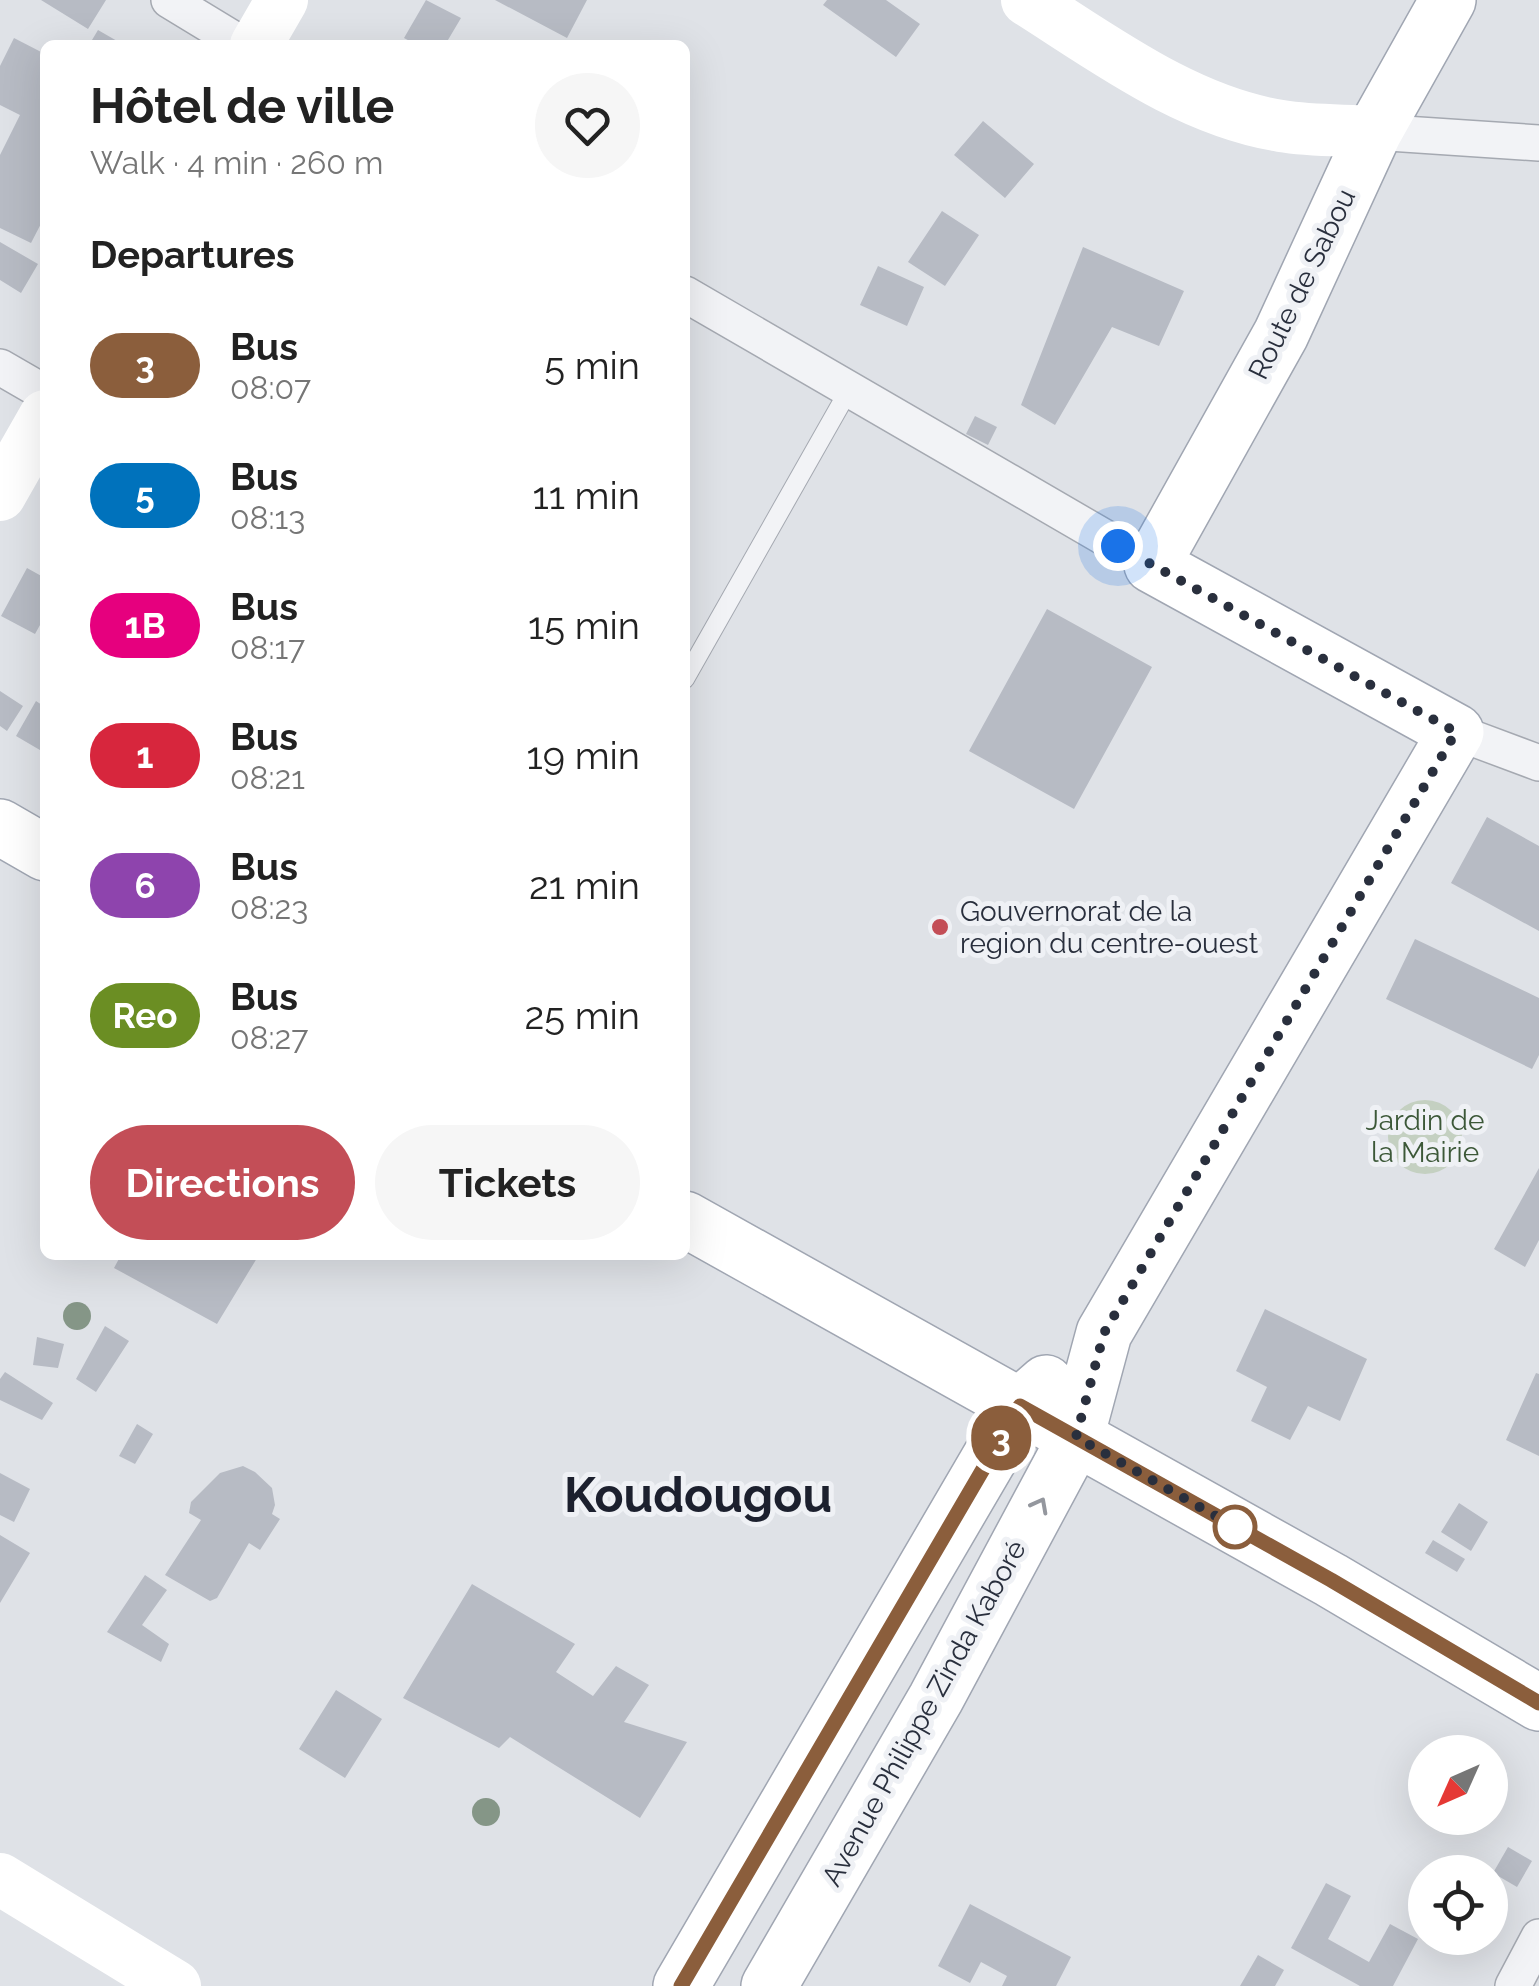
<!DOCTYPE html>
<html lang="en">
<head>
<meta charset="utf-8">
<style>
  :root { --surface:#fff; --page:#f6f6f6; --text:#222; --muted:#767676; --accent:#c34e57 }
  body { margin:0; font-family:Raleway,sans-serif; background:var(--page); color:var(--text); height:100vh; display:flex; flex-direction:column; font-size:38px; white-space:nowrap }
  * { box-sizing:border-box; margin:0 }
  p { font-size:32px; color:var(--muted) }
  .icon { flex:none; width:55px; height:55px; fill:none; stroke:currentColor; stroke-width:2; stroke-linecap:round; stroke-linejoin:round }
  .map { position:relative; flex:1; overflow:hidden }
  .side { position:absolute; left:40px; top:40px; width:650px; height:1220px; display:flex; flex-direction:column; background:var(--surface); border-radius:15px; box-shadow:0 10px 40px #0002 }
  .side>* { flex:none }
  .badge { padding:0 20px; border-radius:32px; font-size:35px; line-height:65px }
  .needle { width:65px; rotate:225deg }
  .buttons { position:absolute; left:1408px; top:1735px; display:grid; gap:20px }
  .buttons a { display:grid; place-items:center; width:100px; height:100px; border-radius:50%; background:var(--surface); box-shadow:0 10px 40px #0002; font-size:50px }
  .you { position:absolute; width:50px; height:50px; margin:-25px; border:8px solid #fff; border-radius:50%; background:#1a73e8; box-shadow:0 0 0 15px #1a73e833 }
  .map>.badge { position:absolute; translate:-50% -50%; box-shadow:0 0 0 5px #fff }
  h2 { padding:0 50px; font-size:38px; line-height:90px }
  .round { display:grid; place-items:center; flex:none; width:105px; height:105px; border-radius:52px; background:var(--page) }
  .summary { display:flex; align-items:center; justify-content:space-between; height:170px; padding:0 50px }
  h1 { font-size:48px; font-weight:700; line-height:75px }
  .action { display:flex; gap:20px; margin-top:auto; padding:20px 50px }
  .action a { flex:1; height:115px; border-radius:60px; background:var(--accent); color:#fff; font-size:40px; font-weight:700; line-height:115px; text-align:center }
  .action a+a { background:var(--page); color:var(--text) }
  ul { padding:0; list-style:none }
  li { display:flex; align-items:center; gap:30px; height:130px; padding:0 50px }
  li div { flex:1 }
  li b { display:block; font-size:38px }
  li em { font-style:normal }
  li .badge { min-width:110px; font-weight:700; text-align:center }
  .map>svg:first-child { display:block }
  .green { fill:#c4d0c1 }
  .building { fill:#b7bbc4 }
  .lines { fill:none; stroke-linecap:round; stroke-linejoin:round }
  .lane-casing { stroke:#a5a9b1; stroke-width:20 }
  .street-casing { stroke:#a5a9b1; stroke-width:38 }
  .primary-casing { stroke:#a0a6b2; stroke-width:58 }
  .lane { stroke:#f2f3f6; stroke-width:18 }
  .street { stroke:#f2f3f6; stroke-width:35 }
  .secondary { stroke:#fff; stroke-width:52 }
  .primary { stroke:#fff; stroke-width:55 }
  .tree { fill:#859687 }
  .oneway { stroke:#94979e }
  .line-casing { stroke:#fff; stroke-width:22 }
  .line { stroke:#8b5e3c; stroke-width:15 }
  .walk { stroke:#292f3d; stroke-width:10; stroke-dasharray:0 18 }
  .poi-dot { fill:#c34e57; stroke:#eff1f5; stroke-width:4 }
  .stop-dot { fill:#fff; stroke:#8b5e3c; stroke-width:5 }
  .labels { text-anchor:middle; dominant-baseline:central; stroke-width:10; stroke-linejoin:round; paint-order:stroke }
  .street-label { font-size:28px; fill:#292f3d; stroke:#eff1f5 }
  .poi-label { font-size:28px; fill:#292f3d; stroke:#eff1f5; text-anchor:start }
  .park-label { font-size:28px; fill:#3c5838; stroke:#eff1f5 }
  .town-label { font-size:48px; font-weight:bold; fill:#1c202e; stroke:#eff1f5 }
</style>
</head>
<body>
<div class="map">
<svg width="1539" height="1986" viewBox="0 0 1539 1986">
  <rect width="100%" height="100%" fill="#dfe2e7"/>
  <!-- green -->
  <path class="green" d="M1388 1137a37 37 0 1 1 74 0a37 37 0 1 1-74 0Z"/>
  <!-- building -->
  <path class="building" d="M41 0H106L88 29Z
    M426 0 461 18 445 45H417L404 38Z
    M495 0H587L567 38Z
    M827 0H886L920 24 896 57 823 5Z
    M98 30 124 45H89Z
    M14 38 45 54V216L31 243 0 228V155L20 115 0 105V66Z
    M983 121 1034 164 1005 198 954 155Z
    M942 211 979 235 945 286 908 262Z
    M0 242 38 264 21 293 0 280Z
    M1083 247 1184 291 1159 346 1112 327 1055 425 1021 405Z
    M878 266 924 287 907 326 860 305Z
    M975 416 997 427 988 445 966 434Z
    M27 568 45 578V616L35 634 1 616Z
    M1047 609 1152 667 1074 809 969 751Z
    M0 691 23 706 7 731 0 726Z
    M36 701 45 707V753L16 736Z
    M1487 817 1539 846V931L1451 883Z
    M1415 939 1539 998V1055L1532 1069 1386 999Z
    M1539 1168V1240L1525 1267 1494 1249Z
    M121 1255H252L257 1258 217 1324 114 1268Z
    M1265 1309 1367 1359 1340 1421 1308 1406 1290 1440 1251 1421 1267 1387 1236 1371Z
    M105 1326 129 1341 96 1392 76 1379Z
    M37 1337 64 1344 58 1368 33 1365Z
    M5 1372 53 1403 42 1420 0 1400V1379Z
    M1536 1373 1539 1374V1456L1506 1440Z
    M137 1424 153 1434 135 1464 119 1456Z
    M243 1466 255 1472 272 1488 275 1505 272 1514 280 1519 260 1550 249 1543 217 1598 210 1601 165 1575 201 1520 189 1513 191 1502 220 1473Z
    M0 1473 30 1489 14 1522 0 1515Z
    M1459 1503 1488 1522 1471 1551 1441 1532Z
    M0 1535 30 1553 0 1603Z
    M1433 1540 1465 1559 1457 1572 1425 1553Z
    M145 1575 167 1590 142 1625 169 1644 161 1662 107 1632Z
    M472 1584 575 1644 556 1672 593 1696 616 1666 649 1685 624 1722 687 1742 640 1818 510 1737 499 1748 403 1698Z
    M336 1690 382 1719 345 1778 299 1749Z
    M1508 1847 1532 1861 1517 1887 1493 1873Z
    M1326 1883 1351 1896 1328 1939 1369 1962 1390 1924 1418 1939 1393 1986H1360L1291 1948Z
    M970 1904 1071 1957 1056 1986H1002L1007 1976 981 1962 970 1983 938 1966Z
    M1258 1955 1284 1970 1275 1986H1240Z"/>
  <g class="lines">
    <defs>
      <path id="lane" d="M685 679 850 388"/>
      <path id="street" d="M169 0 243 45
        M1374 132 1539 143
        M685 294 1152 565
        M0 367 45 393
        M1456 732 1539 763
        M1513 1986 1539 1937"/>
      <path id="primary" d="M0 827 45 853
        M685 1219 1331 1580 1539 1703
        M681 1986 1020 1406 1046 1383
        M769 1986 936 1698 1076 1437 1104 1333 1456 732 1152 565 1281 334 1374 132 1448 0"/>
    </defs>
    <!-- lane casing -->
    <use href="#lane" class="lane-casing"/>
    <!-- street casing -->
    <use href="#street" class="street-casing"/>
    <!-- primary casing -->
    <use href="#primary" class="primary-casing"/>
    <!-- lane -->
    <use href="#lane" class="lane"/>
    <!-- street -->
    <use href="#street" class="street"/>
    <!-- secondary -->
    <path class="secondary" d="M1027 0C1106 50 1187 111 1281 126 1311 131 1343 130 1374 132
      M256 45 282 0
      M0 495 45 416
      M0 1879 175 1986"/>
    <!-- primary -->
    <use href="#primary" class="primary"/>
  </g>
  <!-- trees -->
  <g class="tree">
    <circle cx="77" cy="1316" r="14"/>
    <circle cx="486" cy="1812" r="14"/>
  </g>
  <!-- one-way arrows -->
  <defs><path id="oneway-chevron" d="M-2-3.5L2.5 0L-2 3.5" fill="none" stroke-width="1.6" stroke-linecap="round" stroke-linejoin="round" transform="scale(2.5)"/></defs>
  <use class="oneway" href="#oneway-chevron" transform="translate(1040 1505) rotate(-62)"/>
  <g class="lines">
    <defs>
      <path id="line" d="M681 1986 1020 1406 1331 1580 1539 1703"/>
    </defs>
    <!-- line casing -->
    <use href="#line" class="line-casing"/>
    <!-- line -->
    <use href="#line" class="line"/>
    <!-- walk -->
    <path class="walk" d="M1118 546 1456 732 1104 1333 1076 1437 1244 1532 1235 1527"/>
  </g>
  <!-- markers -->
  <circle class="poi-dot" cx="940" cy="927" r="10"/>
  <circle class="stop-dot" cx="1235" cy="1527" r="20"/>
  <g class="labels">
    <!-- street labels -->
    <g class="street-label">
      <text transform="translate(1302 284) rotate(-64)">Route de Sabou</text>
      <text transform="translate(924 1713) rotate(-61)">Avenue Philippe Zinda Kaboré</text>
    </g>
    <!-- poi labels -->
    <g class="poi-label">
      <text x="960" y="911">Gouvernorat de la<tspan x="960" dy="32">region du centre-ouest</tspan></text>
    </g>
    <!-- park labels -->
    <g class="park-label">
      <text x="1425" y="1120">Jardin de<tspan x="1425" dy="32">la Mairie</tspan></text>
    </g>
    <!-- town labels -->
    <g class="town-label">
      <text x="698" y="1495">Koudougou</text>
    </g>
  </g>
</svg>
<div class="buttons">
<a><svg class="needle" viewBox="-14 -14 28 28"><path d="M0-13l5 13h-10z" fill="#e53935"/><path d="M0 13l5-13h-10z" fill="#767676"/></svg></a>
<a><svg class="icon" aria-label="locate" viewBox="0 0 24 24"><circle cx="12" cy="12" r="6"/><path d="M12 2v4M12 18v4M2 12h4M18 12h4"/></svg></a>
</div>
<div class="you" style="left:1118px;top:546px"></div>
<b class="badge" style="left:1001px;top:1438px;background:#8b5e3c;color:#fff">3</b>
<section class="side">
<div class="summary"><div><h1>Hôtel de ville</h1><p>Walk · 4 min · 260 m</p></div><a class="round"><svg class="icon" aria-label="heart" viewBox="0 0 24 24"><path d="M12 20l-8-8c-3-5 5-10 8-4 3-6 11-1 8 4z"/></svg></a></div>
<h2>Departures</h2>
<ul>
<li><span class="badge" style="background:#8b5e3c;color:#fff">3</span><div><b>Bus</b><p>08:07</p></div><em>5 min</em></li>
<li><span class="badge" style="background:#0072bc;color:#fff">5</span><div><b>Bus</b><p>08:13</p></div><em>11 min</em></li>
<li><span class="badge" style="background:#e6007e;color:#fff">1B</span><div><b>Bus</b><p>08:17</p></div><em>15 min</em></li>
<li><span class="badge" style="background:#d7263d;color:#fff">1</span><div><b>Bus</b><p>08:21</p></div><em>19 min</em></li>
<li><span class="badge" style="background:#8e44ad;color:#fff">6</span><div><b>Bus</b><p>08:23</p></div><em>21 min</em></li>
<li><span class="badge" style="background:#6b8e23;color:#fff">Reo</span><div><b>Bus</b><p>08:27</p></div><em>25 min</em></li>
</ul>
<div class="action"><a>Directions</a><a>Tickets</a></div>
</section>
</div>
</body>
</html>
